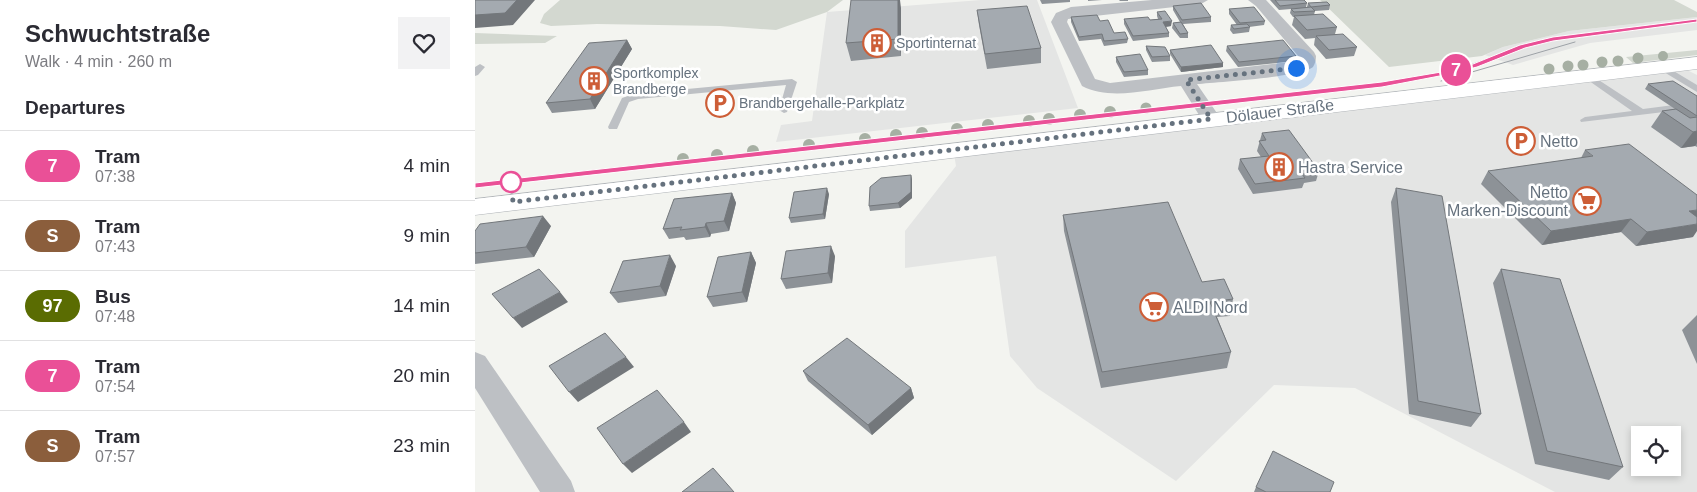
<!DOCTYPE html>
<html lang="en">
<head>
<meta charset="utf-8">
<style>
  :root { --surface:#fff; --page:#f2f2f3; --text:#2b2b33; --muted:#7c7c81; --line:#e1e1e2 }
  body { margin:0; font-family:Helvetica,sans-serif; background:var(--page); color:var(--text); height:100vh; display:flex; flex-direction:column; font-size:19px; white-space:nowrap }
  * { box-sizing:border-box; margin:0 }
  p { font-size:16px; color:var(--muted) }
  .icon { flex:none; width:28px; height:28px; fill:none; stroke:currentColor; stroke-width:2; stroke-linecap:round; stroke-linejoin:round }
  .map { position:relative; flex:1; overflow:hidden }
  .sheet { display:flex; flex-direction:column; background:var(--surface); width:475px }
  .sheet>* { flex:none }
  .badge { padding:0 10px; border-radius:16px; font-size:18px; line-height:32px }
  .fabs { position:absolute; left:1156px; top:426px; display:grid; gap:10px }
  .fabs a { display:grid; place-items:center; width:50px; height:50px; border-radius:0px; background:var(--surface); box-shadow:0 2px 8px #0003; font-size:25px }
  .you { position:absolute; width:25px; height:25px; margin:-12px; border:4px solid #fff; border-radius:50%; background:#1a73e8; box-shadow:0 0 0 8px #1a73e833 }
  .map>.badge { position:absolute; translate:-50% -50%; box-shadow:0 0 0 2px #fff }
  h2 { padding:0 25px; font-size:19px; line-height:45px }
  .round { display:grid; place-items:center; flex:none; width:52px; height:52px; border-radius:0px; background:var(--page) }
  .summary { display:flex; align-items:center; justify-content:space-between; height:85px; padding:0 25px }
  h1 { font-size:24px; font-weight:600; line-height:38px }
  ul { padding:0; list-style:none }
  li { display:flex; align-items:center; gap:15px; height:70px; padding:0 25px; border-top:1px solid var(--line) }
  li div { flex:1 }
  li b { display:block; font-size:19px }
  li em { font-style:normal }
  li .badge { min-width:55px; font-weight:700; text-align:center }
  main { display:flex; flex:1; min-height:0 }
  .map>svg:first-child { display:block }
  .built { fill:#e4e5e4; fill-rule:evenodd }
  .green { fill:#d3d8d0 }
  .lines { fill:none; stroke-linecap:round; stroke-linejoin:round }
  .secondary-casing { stroke:#b0b4b8; stroke-width:1 }
  .lane { fill:#bdc0c4; fill-rule:evenodd }
  .street { fill:#bdc0c4; fill-rule:evenodd }
  .secondary { fill:#fff; fill-rule:evenodd }
  .tram { stroke:#9da2a7; stroke-width:1 }
  .tree { fill:#a6afa3 }
  .wall { fill:#8d9297 }
  .shaded-wall { fill:#73777b }
  .building { fill:#a4aab0; stroke:#73777b }
  .line { fill:#ea5097; stroke:#fff }
  .walk { stroke:#66727e; stroke-width:5; stroke-dasharray:0 9 }
  .stop-dot { fill:#fff; stroke:#ea5097; stroke-width:2.5 }
  .labels { text-anchor:middle; dominant-baseline:central; stroke-width:5; stroke-linejoin:round; paint-order:stroke }
  .far-poi-label { font-size:14px; fill:#66727e; stroke:#fff; text-anchor:start }
  .street-label { font-size:16px; fill:#66727e; stroke:#fff }
  .poi-label { font-size:16px; fill:#66727e; stroke:#fff; text-anchor:start }
</style>
</head>
<body>
<main>
<section class="sheet">
<div class="summary"><div><h1>Schwuchtstraße</h1><p>Walk · 4 min · 260 m</p></div><a class="round"><svg class="icon" aria-label="heart" viewBox="0 0 24 24"><path d="M12 20l-8-8c-3-5 5-10 8-4 3-6 11-1 8 4z"/></svg></a></div>
<h2>Departures</h2>
<ul>
<li><span class="badge" style="background:#ea5097;color:#fff">7</span><div><b>Tram</b><p>07:38</p></div><em>4 min</em></li>
<li><span class="badge" style="background:#8b5e3c;color:#fff">S</span><div><b>Tram</b><p>07:43</p></div><em>9 min</em></li>
<li><span class="badge" style="background:#5a6c02;color:#fff">97</span><div><b>Bus</b><p>07:48</p></div><em>14 min</em></li>
<li><span class="badge" style="background:#ea5097;color:#fff">7</span><div><b>Tram</b><p>07:54</p></div><em>20 min</em></li>
<li><span class="badge" style="background:#8b5e3c;color:#fff">S</span><div><b>Tram</b><p>07:57</p></div><em>23 min</em></li>
</ul>
</section>
<div class="map">
<svg width="1222" height="492" viewBox="0 0 1222 492">
  <rect width="100%" height="100%" fill="#f3f4f0"/>
  <!-- built -->
  <path class="built" d="M506 0H562L603 108 301 142 306 125 337 121 352 12Z
    M1222 17V30L1115 43 1038 65 1010 55 1028 47 1094 31Z
    M1212 70 1222 75V492H1080L880 388 799 385 701 481 562 388 535 356 521 256 430 268V231L481 166 479 154ZM1165 435H1198V468H1165Z"/>
  <!-- green -->
  <path class="green" d="M85 0H368L352 12 301 30 245 26 122 24 76 26 65 23 69 14Z
    M845 0H1199L1222 12V17L1094 31 1028 47 1007 56 914 67Z
    M0 33 82 36 70 43 0 44Z
    M1222 50V55L1158 63 1151 57Z"/>
  <g class="lines">
    <defs>
      <path id="secondary" d="M1222 57V69L0 215V199Z"/>
    </defs>
    <!-- secondary casing -->
    <use href="#secondary" class="secondary-casing"/>
    <!-- lane -->
    <path class="lane" d="M5 64 10 67 3 75 0 76V67Z
      M1187 64 1222 85V92L1184 69 1182 67Z
      M1113 73 1168 109 1222 102V108L1106 122 1105 120 1110 117 1157 111 1110 78V74Z
      M317 79 322 82 312 112 309 113 304 110 311 85 163 99 154 102 142 129H134L133 127 147 98 159 94Z"/>
    <!-- street -->
    <path class="street" d="M677 0H733L726 4 593 19 592 22 620 79 635 83 823 61 824 57 781 6 773 0H791L839 52 841 56C841 60 840 64 838 67 827 77 742 82 722 84L746 119 743 123H729L706 86C674 89 636 101 607 86L576 22 581 13 596 7Z
      M0 352 10 356 96 481 100 492H65L0 388Z"/>
    <!-- secondary -->
    <use href="#secondary" class="secondary"/>
    <!-- tram -->
    <path class="tram" d="M966 81 1100 42
      M0 186 907 85 973 73 1048 46 1077 39 1222 21"/>
  </g>
  <!-- trees -->
  <g class="tree">
    <circle cx="1188" cy="56" r="5"/>
    <circle cx="1163" cy="58" r="5.5"/>
    <circle cx="1143" cy="61" r="5.5"/>
    <circle cx="1127" cy="62" r="5.5"/>
    <circle cx="1108" cy="65" r="5.5"/>
    <circle cx="1093" cy="66" r="5.5"/>
    <circle cx="1074" cy="69" r="5.5"/>
    <circle cx="671" cy="108" r="5.5"/>
    <circle cx="635" cy="112" r="6"/>
    <circle cx="605" cy="115" r="6"/>
    <circle cx="574" cy="119" r="6"/>
    <circle cx="554" cy="121" r="6"/>
    <circle cx="513" cy="125" r="6"/>
    <circle cx="482" cy="129" r="6"/>
    <circle cx="447" cy="133" r="6"/>
    <circle cx="421" cy="135" r="6"/>
    <circle cx="390" cy="139" r="6"/>
    <circle cx="334" cy="145" r="6"/>
    <circle cx="278" cy="151" r="6"/>
    <circle cx="242" cy="155" r="6"/>
    <circle cx="208" cy="159" r="6"/>
  </g>
  <!-- wall -->
  <path class="wall" d="M565 0H595V2L567 4Z
    M613 0H627L613 1Z
    M644 0H653V1H645Z
    M795 0H829L832 3 831 7H832L833 3 855 5 854 10 840 11 839 15 862 27 860 34 882 47 879 56 851 59 839 45 840 38 830 39 817 25 819 17H818L815 13 816 9 804 10Z
    M698 6 736 17V22L708 24 713 33V38H705L697 28 698 23 705 22 698 10Z
    M426 8V56L376 61 371 43Z
    M754 9 790 21 789 25 774 27H775L774 32 758 34 755 30 756 25H762L754 14Z
    M502 10 566 48V63L512 69 504 25Z
    M682 12 696 26 691 27 694 33V37L658 41 649 24V19L675 20 683 19 682 16Z
    M596 17 625 21 639 33 653 39 652 43 629 46 626 39 604 41 596 22Z
    M152 40 157 49 120 109 77 113 71 103Z
    M671 46 695 56V61L677 62 671 50Z
    M752 46 821 56 820 61 763 67 751 51Z
    M695 50 748 63V67L706 72 695 54Z
    M641 57 673 70V75L649 77 641 62Z
    M1173 84 1222 96V147L1220 146 1206 148 1176 127 1187 111 1200 109 1170 89Z
    M787 133 844 171 841 181 829 183 827 188 778 194 763 169 765 159 786 157 782 151Z
    M1110 150 1218 237 1161 246 1146 232 1067 245 1006 184 1013 171 1106 158Z
    M436 175 437 180V198L425 208 395 211 394 206Z
    M921 188 1006 414 996 427 934 414 916 202Z
    M257 193 261 203 254 231 236 234 235 237 211 240 209 237 194 239 188 229Z
    M354 194 350 219 316 223 314 218Z
    M588 215 727 282 758 299 755 316 742 317 756 352 752 368 626 388 589 231Z
    M76 226 59 257 0 264V231Z
    M276 252 281 263 272 302 238 307 232 297Z
    M360 256 357 283 311 289 306 279Z
    M201 266 191 296 143 303 135 293Z
    M1026 269 1148 467 1134 480 1060 464 1018 283Z
    M1222 315V364L1207 330Z
    M328 371 436 388 439 398 397 435 333 381Z
    M781 487 855 492H779Z"/>
  <!-- shaded-wall -->
  <path class="shaded-wall" d="M42 0H60L38 25 0 28V15Z
    M423 0H425L426 8V56L423 39Z
    M697 21 696 26 688 27V22Z
    M152 40 157 49 120 109 115 99Z
    M748 63V67L706 72V67Z
    M1222 131V143L1220 146 1206 148 1218 132Z
    M436 175 437 180V198L425 208 423 203Z
    M352 188 354 194 350 219 348 214Z
    M257 193 261 203 254 231 249 221Z
    M1222 210V222L1214 211Z
    M68 216 76 226 59 257 51 247Z
    M1156 219 1146 232 1067 245 1076 231Z
    M231 223 236 234 235 237 230 227Z
    M1222 224V231L1218 237 1161 246 1172 232Z
    M356 246 360 256 357 283 353 273Z
    M276 252 281 263 272 302 267 292Z
    M195 255 201 266 191 296 185 286Z
    M85 292 93 302 47 328 38 318Z
    M151 357 159 367 103 402 94 392Z
    M436 388 439 398 397 435 393 425Z
    M209 422 216 432 157 473 148 464Z"/>
  <!-- building -->
  <path class="building" d="M0 0H42L30 13 0 15Z
    M376 0H423V39L371 43Z
    M800 0H829L832 3 805 6Z
    M852 2 855 5 836 7 840 11 819 12 816 9 836 7 833 3Z
    M726 3 736 17 707 20 698 6Z
    M552 6 566 48 510 54 502 10Z
    M779 7 790 21 765 23 754 9Z
    M690 11 697 21 688 22 694 33 658 36 649 19 673 17 675 20 687 19 682 12Z
    M848 14 862 27 832 30 819 16Z
    M622 15 625 21 633 20 639 33 650 32 653 39 629 41 627 34 604 37 596 17Z
    M706 22 713 33 705 34 698 23Z
    M772 24 775 27 759 29 756 25Z
    M868 34 882 47 854 50 841 36Z
    M152 40 115 99 71 103 114 43Z
    M808 40 821 56 764 62 752 46Z
    M736 45 748 63 706 67 695 50Z
    M671 46 690 47 695 56 677 57Z
    M665 54 673 70 649 72 641 57Z
    M1198 81 1222 96V116L1173 84Z
    M1201 109 1215 118 1222 117V131L1218 132 1187 111Z
    M814 130 844 171 827 174 830 178 780 184 765 159 794 156 784 141 791 140 787 133Z
    M1154 144 1222 195V210L1214 211 1222 217V224L1172 232 1156 219 1076 231 1013 171 1118 156 1110 150Z
    M436 175V192L423 203 394 206 395 187 406 178Z
    M352 188 348 214 314 218 319 192Z
    M921 188 967 196 1006 414 943 401Z
    M257 193 249 221 231 223 230 227 205 230 207 227 188 229 199 199Z
    M693 202 727 282 749 279 758 299 735 302 756 352 627 372 588 215Z
    M68 216 51 247 0 253V231L5 224Z
    M356 246 353 273 306 279 311 251Z
    M276 252 267 292 232 297 243 257Z
    M195 255 185 286 135 293 148 261Z
    M64 269 85 292 38 318 17 294Z
    M1026 269 1085 279 1148 467 1072 451Z
    M130 333 151 357 94 392 74 366Z
    M372 338 436 388 393 425 328 371Z
    M182 390 209 422 148 464 122 428Z
    M798 451 859 482 855 492H791L781 487Z
    M238 468 259 492H207Z"/>
  <!-- line -->
  <path class="line" d="M1222 19V22L1078 41 1050 48 1002 67 975 74 907 87 0 188V183L907 82 972 71 998 64 1045 45 1078 37Z"/>
  <g class="lines">
    <!-- walk -->
    <path class="walk" d="M36 182 38 202 736 119 711 80 821 68"/>
  </g>
  <!-- icons -->
  <defs>
    <symbol id="building-ring" viewBox="-11 -11 22 22"><circle r="9.5" fill="#fff" stroke="#cd5e37" stroke-width="1.5"/><path d="M-4-6H4V6H1V3H-1V6H-4ZM-2.5-4.3h1.7v1.8h-1.7ZM.8-4.3h1.7v1.8H.8ZM-2.5-1h1.7V.8h-1.7ZM.8-1h1.7V.8H.8Z" fill="#cd5e37"/></symbol>
    <symbol id="parking-ring" viewBox="-11 -11 22 22"><circle r="9.5" fill="#fff" stroke="#cd5e37" stroke-width="1.5"/><path d="M-3.5-5.5H1a3.5 3.5 0 0 1 0 7H-1V5.5H-3.5ZM-1-3.4V-.6H.8a1.4 1.4 0 0 0 0-2.8Z" fill="#cd5e37"/></symbol>
    <symbol id="supermarket-ring" viewBox="-11 -11 22 22"><circle r="9.5" fill="#fff" stroke="#cd5e37" stroke-width="1.5"/><path d="M-6-5.5h2.5l.6 2H6L4.5 2H-2.5L-4.4-4H-6ZM-1.5 3.2a1.3 1.3 0 1 0 .1 0ZM3 3.2a1.3 1.3 0 1 0 .1 0Z" fill="#cd5e37"/></symbol>
  </defs>
  <g fill-rule="evenodd">
    <use href="#building-ring" x="386" y="27" width="32" height="32"/>
    <use href="#building-ring" x="103" y="65" width="32" height="32"/>
    <use href="#parking-ring" x="229" y="87" width="32" height="32"/>
    <use href="#parking-ring" x="1030" y="125" width="32" height="32"/>
    <use href="#building-ring" x="788" y="151" width="32" height="32"/>
    <use href="#supermarket-ring" x="1096" y="185" width="32" height="32"/>
    <use href="#supermarket-ring" x="663" y="291" width="32" height="32"/>
  </g>
  <!-- markers -->
  <circle class="stop-dot" cx="36" cy="182" r="10"/>
  <g class="labels">
    <!-- far-poi labels -->
    <g class="far-poi-label">
      <text x="421" y="43">Sportinternat</text>
      <text x="138" y="73">Sportkomplex<tspan x="138" dy="16">Brandberge</tspan></text>
      <text x="264" y="103">Brandbergehalle-Parkplatz</text>
    </g>
    <!-- street labels -->
    <g class="street-label">
      <text transform="translate(805 111) rotate(-7)">Dölauer Straße</text>
    </g>
    <!-- poi labels -->
    <g class="poi-label">
      <text x="1065" y="141">Netto</text>
      <text x="823" y="167">Hastra Service</text>
      <text x="1093" y="192" text-anchor="end">Netto<tspan x="1093" dy="18">Marken-Discount</tspan></text>
      <text x="698" y="307">ALDI Nord</text>
    </g>
  </g>
</svg>
<div class="fabs">
<a><svg class="icon" aria-label="locate" viewBox="0 0 24 24"><circle cx="12" cy="12" r="6"/><path d="M12 2v4M12 18v4M2 12h4M18 12h4"/></svg></a>
</div>
<div class="you" style="left:821px;top:68px"></div>
<b class="badge" style="left:981px;top:70px;background:#ea5097;color:#fff">7</b>
</div>
</main>
</body>
</html>
